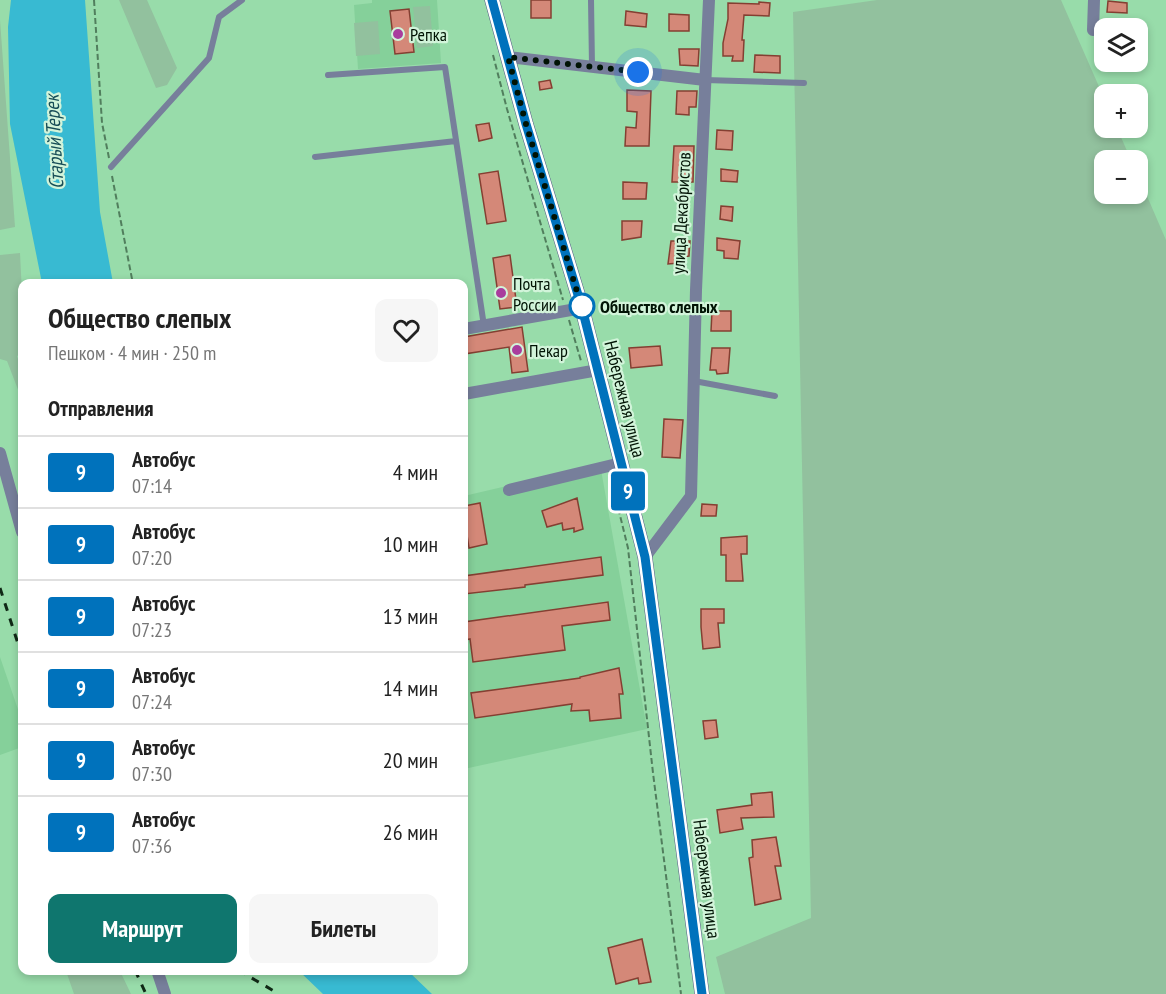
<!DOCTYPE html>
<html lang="ru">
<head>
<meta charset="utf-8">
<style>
  :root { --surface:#fff; --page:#f6f6f6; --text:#222; --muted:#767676; --line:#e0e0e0; --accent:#0f766e }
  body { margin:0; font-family:"PT Sans Narrow",sans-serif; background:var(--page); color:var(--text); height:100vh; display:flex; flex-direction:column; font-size:22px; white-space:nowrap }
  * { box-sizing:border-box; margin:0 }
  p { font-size:20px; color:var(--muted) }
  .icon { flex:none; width:33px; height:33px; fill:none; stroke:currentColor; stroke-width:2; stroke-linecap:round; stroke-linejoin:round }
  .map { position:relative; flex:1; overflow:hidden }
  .panel { position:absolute; left:18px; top:279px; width:450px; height:696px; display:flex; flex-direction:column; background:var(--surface); border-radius:12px; box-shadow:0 3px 9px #0003 }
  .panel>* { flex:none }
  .badge { padding:0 12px; border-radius:4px; font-size:21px; line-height:39px }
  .fabs { position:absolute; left:1094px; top:18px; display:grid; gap:12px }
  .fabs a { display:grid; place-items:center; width:54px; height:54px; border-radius:12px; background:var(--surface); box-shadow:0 3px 9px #0003; font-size:30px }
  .you { position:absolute; width:30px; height:30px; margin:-15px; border:4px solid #fff; border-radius:50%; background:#1a73e8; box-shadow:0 0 0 9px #1a73e833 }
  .map>.badge { position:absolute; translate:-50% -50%; box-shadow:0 0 0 3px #fff }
  h2 { padding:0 30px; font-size:22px; line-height:54px }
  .round { display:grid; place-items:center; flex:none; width:63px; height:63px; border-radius:12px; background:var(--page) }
  .overview { display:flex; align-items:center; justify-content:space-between; height:102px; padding:0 30px }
  h1 { font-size:28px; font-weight:700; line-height:45px }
  .button { display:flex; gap:12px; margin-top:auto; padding:12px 30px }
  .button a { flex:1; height:69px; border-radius:12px; background:var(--accent); color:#fff; font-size:24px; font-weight:700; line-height:69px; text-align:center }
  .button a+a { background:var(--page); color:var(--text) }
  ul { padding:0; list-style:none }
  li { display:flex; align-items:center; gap:18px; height:72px; padding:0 30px; border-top:2px solid var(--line) }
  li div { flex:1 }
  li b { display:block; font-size:22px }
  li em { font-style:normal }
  li .badge { min-width:66px; font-weight:700; text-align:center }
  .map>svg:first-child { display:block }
  .built { fill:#85d09a }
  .green { fill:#92c19e }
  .water { fill:#38bad2 }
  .building { fill:#d48878; stroke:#843f32; stroke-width:1.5 }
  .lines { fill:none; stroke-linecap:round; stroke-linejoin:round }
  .path { stroke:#517e5d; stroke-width:2; stroke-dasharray:6 3; stroke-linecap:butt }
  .service { stroke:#777f9b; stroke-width:6 }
  .minor { stroke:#777f9b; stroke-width:12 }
  .secondary { stroke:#515b84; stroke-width:15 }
  .rail { stroke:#102916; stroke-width:3; stroke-dasharray:8 8; stroke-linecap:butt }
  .line-casing { stroke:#fff; stroke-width:14 }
  .line { stroke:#0072bc; stroke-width:9 }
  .walk { stroke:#001304; stroke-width:6; stroke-dasharray:0 10.8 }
  .poi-dot { fill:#a93d9d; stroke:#d2f4da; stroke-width:2 }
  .stop-dot { fill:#fff; stroke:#0072bc; stroke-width:3 }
  .labels { text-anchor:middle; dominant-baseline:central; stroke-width:4.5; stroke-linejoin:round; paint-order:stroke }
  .poi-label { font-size:18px; fill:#001304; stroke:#d2f4da; text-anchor:start }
  .street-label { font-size:18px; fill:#001304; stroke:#d2f4da }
  .stop-label { font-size:18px; font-weight:bold; fill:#001304; stroke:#d2f4da; text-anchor:start }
  .water-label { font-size:20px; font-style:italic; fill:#174d57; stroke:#d2f4da }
</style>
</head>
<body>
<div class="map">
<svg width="1166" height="994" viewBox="0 0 1166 994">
  <rect width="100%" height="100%" fill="#98dcaa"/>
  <!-- built -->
  <path class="built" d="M372 0H437L441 63 358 69 354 5 372 3Z
    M600 464 647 729 464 769V496Z
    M0 657 22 721V747L0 755Z"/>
  <!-- green -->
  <path class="green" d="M119 0H147L177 68 167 85 156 88Z
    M877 0H1061L1104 98V128H1117L1131 160H1104V194H1137V173L1166 240V994H725L716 957 811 918 793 12Z
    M430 6 433 46 417 48 413 7Z
    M0 20 15 227 0 230Z
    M378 21 380 54 356 56 354 23Z
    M20 253 22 293V353L17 356 22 371V400L7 361 0 359V255Z
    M66 971H120L131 994H74Z"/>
  <!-- water -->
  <path class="water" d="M11 0H85L100 212 113 283H42L10 124 8 27Z
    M299 971H408L432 994H323Z"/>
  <!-- building -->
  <path class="building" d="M531 0H551V18H531Z
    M1108 1 1127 3V13L1107 12Z
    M759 2 770 3 769 16 744 15 742 40H744L743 61H732L733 56H723V43L728 19V3L759 4Z
    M409 9 414 52 395 54 390 11Z
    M626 11 647 14 646 27 625 25Z
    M669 14 689 15V31H669Z
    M679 49H699L698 66 680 65Z
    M755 55 780 56V73L754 72Z
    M550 80 552 88 540 90 539 82Z
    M627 90 651 91 649 146H625L626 127 636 128 637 112 627 111Z
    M677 91H697L696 107H689V115L676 114Z
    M489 123 492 138 479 141 476 125Z
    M717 130 733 131 732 150 716 149Z
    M674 146H694L693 182H672Z
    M721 169 738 171 737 182 721 181Z
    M498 171 506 221 487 224 479 174Z
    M623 182 647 183 646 199H623Z
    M721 206 733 207 732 221 720 219Z
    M622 221H642L641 237 622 240Z
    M717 238 740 241 738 259 724 258V251L717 250Z
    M671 241H690L689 256 681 257 679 263 668 264Z
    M510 255 517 307 500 309 493 258Z
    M712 311H731V331H711Z
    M522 327 528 371 512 373 509 347 464 354V337Z
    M660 346 662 365 631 368 629 348Z
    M712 348H730L728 373 717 374 716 370H710Z
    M664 419 683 420 680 458 662 457Z
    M577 498 583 529 574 532V528L563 530 562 523 547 527 542 511Z
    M480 503 487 544 469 548 464 515V506Z
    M702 504 717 505 716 516H701Z
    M747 536V554H741L743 581H726V555H721V538Z
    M601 557 603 575 525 585V587L464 594V576Z
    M608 602 610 620 562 626 565 650 473 662 470 639 465 640 464 622Z
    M701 609H724V623H718L720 647 703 649 701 627Z
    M619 668 623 694H619L621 718 590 721 589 710 571 711 572 704 475 718 471 693 580 678V677Z
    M716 720 718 737 705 739 703 721Z
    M772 792 774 817 741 818 743 829 720 833 717 810 752 805 751 794Z
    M776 837 781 866H775L781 899 755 905 749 858 753 857 752 840Z
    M642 939 651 982 639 984 638 978 616 984 608 948Z"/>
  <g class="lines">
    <!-- path -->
    <path class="path" d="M94 0 102 123 109 158
      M493 55 507 109 563 300
      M112 176 133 284
      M569 320 581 361
      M614 491 628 548 653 773 681 994"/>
    <!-- service -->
    <path class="service" d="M591 0 592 66
      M328 75 445 67 484 326
      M705 80 804 83
      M315 157 456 141
      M111 167 209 58 219 17 242 0
      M694 381 775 396"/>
    <!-- minor -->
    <path class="minor" d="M1093 30 1094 0
      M508 57 705 80
      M464 329 582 308
      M464 394 598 370
      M0 453 22 532
      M509 490 621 463
      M645 557 691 496 696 290 709 0
      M157 970 165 994"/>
    <!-- secondary -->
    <path class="secondary" d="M492 0 526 124 582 308 645 557 702 994"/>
    <!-- rail -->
    <path class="rail" d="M0 588 22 656
      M135 970 146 994
      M238 970 279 994"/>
  </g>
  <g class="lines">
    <defs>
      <path id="line" d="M492 0 526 124 582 308 645 557 702 994"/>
    </defs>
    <!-- line casing -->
    <use href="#line" class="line-casing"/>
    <!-- line -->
    <use href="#line" class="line"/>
    <!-- walk -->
    <path class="walk" d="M582 306V308L526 124 508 57 638 72"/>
  </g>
  <!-- markers -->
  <g class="poi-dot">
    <circle cx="398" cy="34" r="6"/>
    <circle cx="501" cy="293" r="6"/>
    <circle cx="517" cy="350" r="6"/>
  </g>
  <circle class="stop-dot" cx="582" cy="306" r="12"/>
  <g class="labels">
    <!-- poi labels -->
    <g class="poi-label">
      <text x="410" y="34">Репка</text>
      <text x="513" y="283">Почта<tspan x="513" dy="21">России</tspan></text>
      <text x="529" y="350">Пекар</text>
    </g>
    <!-- street labels -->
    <g class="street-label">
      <text transform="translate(681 213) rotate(-87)">улица Декабристов</text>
      <text transform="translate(625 399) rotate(76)">Набережная улица</text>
      <text transform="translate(707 879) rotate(83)">Набережная улица</text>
    </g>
    <!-- stop labels -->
    <g class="stop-label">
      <text x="600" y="306">Общество слепых</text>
    </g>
    <!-- water labels -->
    <g class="water-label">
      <text transform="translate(54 142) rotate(-93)">Старый Терек</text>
    </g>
  </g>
</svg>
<div class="fabs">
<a><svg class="icon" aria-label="layers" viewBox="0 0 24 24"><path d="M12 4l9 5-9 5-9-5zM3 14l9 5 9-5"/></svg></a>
<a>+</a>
<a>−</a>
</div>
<div class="you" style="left:638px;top:72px"></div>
<b class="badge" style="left:628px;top:491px;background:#0072bc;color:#fff">9</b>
<section class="panel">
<div class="overview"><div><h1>Общество слепых</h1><p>Пешком · 4 мин · 250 m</p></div><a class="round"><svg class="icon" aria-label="heart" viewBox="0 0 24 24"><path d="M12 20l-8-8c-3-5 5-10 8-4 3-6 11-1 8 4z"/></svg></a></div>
<h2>Отправления</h2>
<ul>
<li><span class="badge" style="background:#0072bc;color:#fff">9</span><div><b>Автобус</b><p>07:14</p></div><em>4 мин</em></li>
<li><span class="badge" style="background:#0072bc;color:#fff">9</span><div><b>Автобус</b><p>07:20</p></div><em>10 мин</em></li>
<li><span class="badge" style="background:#0072bc;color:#fff">9</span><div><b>Автобус</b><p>07:23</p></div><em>13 мин</em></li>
<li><span class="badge" style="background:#0072bc;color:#fff">9</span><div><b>Автобус</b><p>07:24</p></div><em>14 мин</em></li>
<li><span class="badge" style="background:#0072bc;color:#fff">9</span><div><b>Автобус</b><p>07:30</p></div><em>20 мин</em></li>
<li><span class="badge" style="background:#0072bc;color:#fff">9</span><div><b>Автобус</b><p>07:36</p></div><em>26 мин</em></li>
</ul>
<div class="button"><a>Маршрут</a><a>Билеты</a></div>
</section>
</div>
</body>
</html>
